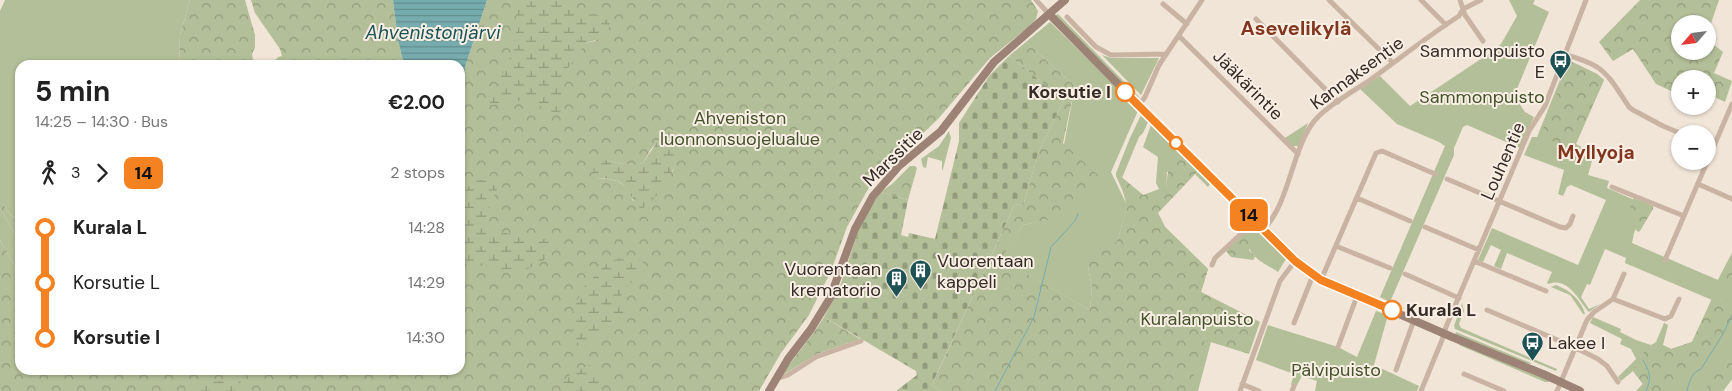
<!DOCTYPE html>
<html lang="en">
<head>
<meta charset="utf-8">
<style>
  :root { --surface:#fff; --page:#f2f2f2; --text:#222; --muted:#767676 }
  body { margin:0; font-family:"DM Sans",sans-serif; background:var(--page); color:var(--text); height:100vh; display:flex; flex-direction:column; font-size:19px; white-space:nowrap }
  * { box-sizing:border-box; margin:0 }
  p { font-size:16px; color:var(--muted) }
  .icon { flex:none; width:28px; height:28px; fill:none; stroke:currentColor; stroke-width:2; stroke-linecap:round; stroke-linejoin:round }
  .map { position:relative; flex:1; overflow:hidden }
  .sheet { position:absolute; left:15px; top:60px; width:450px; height:315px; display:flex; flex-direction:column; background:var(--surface); border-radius:15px; box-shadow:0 1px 4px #0004 }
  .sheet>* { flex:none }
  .badge { padding:0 10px; border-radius:8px; font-size:18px; line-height:32px }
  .needle { width:32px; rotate:242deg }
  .tools { position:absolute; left:1671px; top:15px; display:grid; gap:10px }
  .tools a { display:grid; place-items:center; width:45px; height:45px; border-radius:50%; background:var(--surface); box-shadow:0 1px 4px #0004; font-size:25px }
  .map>.badge { position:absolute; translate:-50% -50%; box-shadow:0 0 0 2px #fff }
  .legs { display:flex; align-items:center; gap:8px; height:55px; padding:0 20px; font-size:16px }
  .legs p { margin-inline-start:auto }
  .head { display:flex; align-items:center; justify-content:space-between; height:85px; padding:0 20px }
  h1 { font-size:28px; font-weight:700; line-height:38px }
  ul { padding:0 20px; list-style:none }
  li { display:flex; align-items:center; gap:18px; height:55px; font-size:19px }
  li i { display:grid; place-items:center; width:8px; height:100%; margin:0 6px; background:currentColor }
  li i::after { content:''; width:12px; height:12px; margin:-6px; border:4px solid; border-radius:50%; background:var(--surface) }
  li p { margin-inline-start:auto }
  li:first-child i { background:linear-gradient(#0000 50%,currentColor 0) }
  li:last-child i { background:linear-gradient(currentColor 50%,#0000 0) }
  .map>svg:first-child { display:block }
  .green { fill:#b3bf98 }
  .forest { fill:url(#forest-crowns); fill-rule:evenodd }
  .wetland { fill:url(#wetland-marsh) }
  .cemetery { fill:url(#cemetery-stones) }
  .water { fill:url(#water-rules) }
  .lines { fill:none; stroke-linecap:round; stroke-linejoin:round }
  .stream { stroke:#77acae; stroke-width:1 }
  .street { stroke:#c9b4a4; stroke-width:5 }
  .secondary { stroke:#9c8376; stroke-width:8 }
  .line-1-casing { stroke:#fff; stroke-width:11 }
  .line-1 { stroke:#f58220; stroke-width:8 }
  .stop-1-dot { fill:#fff; stroke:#f58220; stroke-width:2.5 }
  .labels { text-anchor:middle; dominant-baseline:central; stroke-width:4; stroke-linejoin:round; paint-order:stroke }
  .poi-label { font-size:18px; fill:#342a26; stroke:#f9efe4; text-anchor:end }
  .street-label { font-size:18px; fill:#342a26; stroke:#f9efe4 }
  .stop-label { font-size:18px; font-weight:bold; fill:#342a26; stroke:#f9efe4; text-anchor:end }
  .park-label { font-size:18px; fill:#44522a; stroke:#f9efe4 }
  .water-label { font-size:19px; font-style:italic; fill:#1c5255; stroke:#f9efe4 }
  .neighbourhood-label { font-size:19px; font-weight:bold; fill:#83361f; stroke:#f9efe4 }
  .quarter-label { font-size:20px; font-weight:bold; fill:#83361f; stroke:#f9efe4 }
</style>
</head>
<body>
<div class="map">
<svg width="1732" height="391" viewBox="0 0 1732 391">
  <defs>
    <pattern id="forest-crowns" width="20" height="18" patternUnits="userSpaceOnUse" patternTransform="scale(1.25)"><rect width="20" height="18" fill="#b3bf98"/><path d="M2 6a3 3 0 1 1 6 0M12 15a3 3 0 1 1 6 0" fill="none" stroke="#929b7c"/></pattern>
    <pattern id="wetland-marsh" width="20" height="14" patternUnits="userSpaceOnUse" patternTransform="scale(1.25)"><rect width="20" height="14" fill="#b3bf98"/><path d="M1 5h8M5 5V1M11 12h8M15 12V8" fill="none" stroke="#929b7c"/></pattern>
    <pattern id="cemetery-stones" width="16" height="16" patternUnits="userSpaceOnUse" patternTransform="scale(1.25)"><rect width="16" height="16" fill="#b3bf98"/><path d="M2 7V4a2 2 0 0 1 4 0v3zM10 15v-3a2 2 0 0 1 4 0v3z" fill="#929b7c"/></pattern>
    <pattern id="water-rules" width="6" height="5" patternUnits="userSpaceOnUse" patternTransform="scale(1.25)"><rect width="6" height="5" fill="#77acae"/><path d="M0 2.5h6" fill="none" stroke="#628c8d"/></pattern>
  </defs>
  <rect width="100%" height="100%" fill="#f1e5d8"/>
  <!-- green -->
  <path class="green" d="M5 0H190L180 35 179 65H20V223L10 214 3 204H0V11Z
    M1509 0H1535L1533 4 1549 12 1514 96 1525 112 1534 117 1520 148 1467 125 1463 127 1454 148V155L1390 302 1380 297 1445 146 1439 142 1397 124 1360 89 1380 76 1410 106 1490 53 1501 44 1517 16Z
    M1058 14 1140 98 1135 97 1056 17V15Z
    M1050 22 1138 108 1137 113 1111 172 1126 203 1125 196 1116 176V173L1130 138 1142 113 1149 120 1143 133 1139 137 1122 178 1143 195 1158 213 1165 227 1208 269 1201 292 1260 322 1249 354 1211 342 1198 391H1189V387L1127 207 1118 239 1113 245 1088 267 1092 287 1090 310 1000 259 1023 225 1050 219 1075 86 1026 42Z
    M1102 55 1111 58H1159L1141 95Z
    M1568 60 1597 74 1604 80 1576 144 1594 154 1588 175 1609 181 1607 188 1646 205 1634 233 1632 243 1718 280 1732 253V379L1723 391H1636L1643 384 1633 371 1621 381 1618 377 1636 359 1631 349 1620 344 1622 339 1590 323 1593 317 1621 329 1620 332 1636 340 1651 345 1656 342 1664 323 1668 325 1663 345 1671 349 1692 342 1712 300 1625 263 1626 258 1605 249 1590 285 1587 284 1581 297 1589 309 1600 304 1589 312C1579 301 1568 276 1549 284L1547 283 1552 272 1507 253 1501 269 1494 266 1501 250 1491 245 1483 262 1478 260 1492 228 1578 265 1606 200 1571 185 1567 187 1563 196 1558 194 1564 170 1524 155 1532 137H1537Z
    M1308 123 1299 146H1292L1285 138Z
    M1151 125H1153L1211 182 1208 187 1195 174 1198 172H1167L1166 189H1159L1156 183 1158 157 1143 147Z
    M949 131 951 138 943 169 942 171V161L928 157 926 168 923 167 921 159 939 146Z
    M1224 184 1263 223H1259L1224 186Z
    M0 208 20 243V275L0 240Z
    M1238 208 1249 221 1244 228 1240 227 1239 221 1233 213Z
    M1253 224 1286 257V259L1278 272C1256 258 1251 259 1244 233Z
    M1556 285C1570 290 1582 301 1585 314H1583L1570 295 1551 287Z
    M1462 303 1464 311 1459 324 1461 328 1557 369 1556 371 1455 329 1454 326Z
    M1376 311 1388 315 1374 365 1419 386 1417 391H1315L1317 381 1302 376 1296 387 1291 385 1294 374 1256 360 1268 325 1338 347 1357 357Z
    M1456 332 1531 363 1530 364 1520 362 1455 335Z
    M1459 345V344L1550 379 1549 382H1545Z"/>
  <!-- forest -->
  <path class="forest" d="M190 0H245L255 35V47L252 54 254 65H179L180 35Z
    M251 0H393L398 40 404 65H271L278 57 282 56 280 49 255 13Z
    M487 0H1031L1038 11 1036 19 1031 25 990 58 938 119 872 182 847 227 831 271 809 315 781 353 759 391H0V240L20 275V370H460V103L465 98V67ZM605 30 595 41 586 43 571 54 517 71ZM669 129 680 134V145L673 171 633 201C626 181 617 179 596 178L606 160C619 164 629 166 643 163L651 149Z
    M1640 0H1719L1708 32V24H1680V51H1708V40L1723 52 1714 73 1732 81 1725 102 1708 94V79H1680V95L1656 84 1633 49 1613 61 1599 42Z
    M1026 42 1075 86 1063 143 1098 175 1075 205 1062 217 1023 225 1001 259 1090 310 1092 287 1088 267 1101 243 1113 245 1118 239 1127 206 1118 174 1143 195 1159 189H1166C1167 174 1169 164 1177 151L1198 171 1158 213 1165 227 1208 269 1201 292 1258 321 1247 353 1205 340 1189 391H941L932 385 1015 204 1023 206 1039 151 1064 100 1009 56Z
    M1570 61 1597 74 1604 80 1575 144 1573 147 1567 148 1542 136 1543 129Z
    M910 166H915L917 168 908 200 881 192 892 184Z
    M1634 198 1653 206V209L1640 231 1638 232C1630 224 1627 208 1634 198Z
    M0 204H3L10 214 20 223V243L0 208Z
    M1244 233 1253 240 1249 250 1255 257 1253 260 1231 257 1226 251Z
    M1732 253V288L1718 280Z
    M1714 294 1732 302V325L1671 391H1636L1643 384 1633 371 1644 352 1663 345 1671 349 1692 342Z
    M824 317 860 339 817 354 781 376C795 356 811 338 824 317Z
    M1732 355V379L1723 391H1704L1725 360Z"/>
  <!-- wetland -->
  <path class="wetland" d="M530 0H557L574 10 598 15 606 19 610 24 609 28 605 30 603 38 586 43 568 68 561 83V111L557 113C549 112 543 106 535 104 522 99 505 101 492 105L487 99 497 86 513 51 517 25 516 6Z
    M669 129 680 134C684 157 662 198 641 209 621 188 632 179 596 178L593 169 606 160C619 164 629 166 643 163L661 136Z
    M478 180C486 180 493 181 497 189L487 213V225L492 230 505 233 548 240 553 246 551 252 542 262 523 271 509 269 490 270 482 266 470 267 465 263 460 246V197L473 181Z
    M630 256 643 262V273L621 291 624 320 582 347 572 336 573 308 585 286 609 261Z
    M590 365 600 370V391H560C563 376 576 370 590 365Z
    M240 370H252L245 376 235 391H192L208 380 218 382 221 379 230 381Z"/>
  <!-- cemetery -->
  <path class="cemetery" d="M1009 56 1064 100 1039 151 1023 206 1015 204 935 378 932 385 941 391H896L917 375 916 371 824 317 841 283 862 220 881 192 908 200 901 235 908 237 909 233 935 239 959 141V123L989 76Z"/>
  <!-- water -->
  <path class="water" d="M393 0H487L465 67V98L460 103V65H404L398 40Z"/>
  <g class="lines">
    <!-- stream -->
    <path class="stream" d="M1643 360C1650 372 1652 378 1646 391
      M995 391 1034 317 1051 247 1075 221 1078 214
      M1687 391C1689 382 1692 372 1701 369L1723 334 1732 315"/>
    <!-- street -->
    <path class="street" d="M1036 0 1049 14
      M1329 0 1393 63
      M1421 0 1446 25
      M1460 0 1465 15 1483 41
      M1163 4 1187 24
      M1067 17 1096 47 1111 55 1166 54
      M1256 19 1338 102
      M1179 36 1298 154
      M1564 54C1576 58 1587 61 1597 67 1611 76 1620 94 1629 107L1633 110 1663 126 1682 134
      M1139 105 1145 97 1159 65 1202 0
      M1447 179 1560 227 1566 228 1570 224 1573 216
      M1698 184 1732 199
      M1612 187 1684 216
      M1357 198 1410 221
      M1425 227 1479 250
      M1263 230C1289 204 1291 154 1312 124 1322 109 1354 91 1370 80 1399 59 1428 36 1459 16L1463 9 1481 0
      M1336 246 1390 268
      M1665 260 1732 104
      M1474 261 1546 291
      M1212 265 1215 258 1255 221
      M1405 274 1459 298
      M1321 280 1376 153 1382 151 1435 174
      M1613 299 1665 319 1671 316 1679 299
      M1487 310 1576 348 1598 359 1607 366 1618 382
      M1294 323 1313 275
      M1338 347 1357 296
      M1396 370 1414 320
      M1464 374 1504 391
      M776 379 788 375 816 357 861 341
      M1242 384 1259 391
      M1240 391 1280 281 1295 261
      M1292 391 1294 386
      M1421 391 1442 340 1446 327 1529 131 1545 106 1586 0
      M1557 391 1587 320 1594 312 1613 299 1624 274"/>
    <!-- secondary -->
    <path class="secondary" d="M1049 14 1280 248 1295 261 1321 280 1452 337 1543 374 1580 391
      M769 391 788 359 811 329 830 298 855 229 873 196 899 166 941 131 994 62 1065 0"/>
  </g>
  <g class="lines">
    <defs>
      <path id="line-1" d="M1125 92 1295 261 1321 280 1392 310"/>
    </defs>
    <!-- line-1 casing -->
    <use href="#line-1" class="line-1-casing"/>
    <!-- line-1 -->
    <use href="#line-1" class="line-1"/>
  </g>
  <!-- icons -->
  <defs>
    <symbol id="bus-pin" viewBox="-11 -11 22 30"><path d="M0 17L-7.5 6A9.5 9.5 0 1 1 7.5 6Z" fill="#1c5255" stroke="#f9efe4"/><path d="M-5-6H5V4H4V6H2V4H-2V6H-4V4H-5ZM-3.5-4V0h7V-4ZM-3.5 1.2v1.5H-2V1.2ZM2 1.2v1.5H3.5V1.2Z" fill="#fff"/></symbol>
    <symbol id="building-pin" viewBox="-11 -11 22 30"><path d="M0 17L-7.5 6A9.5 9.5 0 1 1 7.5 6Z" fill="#1c5255" stroke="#f9efe4"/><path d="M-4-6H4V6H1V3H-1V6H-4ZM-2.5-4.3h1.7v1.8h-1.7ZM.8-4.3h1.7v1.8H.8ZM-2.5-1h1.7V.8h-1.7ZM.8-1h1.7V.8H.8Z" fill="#fff"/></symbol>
  </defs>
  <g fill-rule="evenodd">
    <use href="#bus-pin" x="1548" y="48" width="25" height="34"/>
    <use href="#building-pin" x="908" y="258" width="25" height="34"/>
    <use href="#building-pin" x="884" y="266" width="25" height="34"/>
    <use href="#bus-pin" x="1520" y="330" width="25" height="34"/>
  </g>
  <!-- markers -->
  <g class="stop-1-dot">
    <circle cx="1125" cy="92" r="9"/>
    <circle cx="1176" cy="143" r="6"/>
    <circle cx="1392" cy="310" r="9"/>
  </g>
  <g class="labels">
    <!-- poi labels -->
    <g class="poi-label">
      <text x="1545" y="51">Sammonpuisto<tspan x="1545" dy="21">E</tspan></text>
      <text x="937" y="261" text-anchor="start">Vuorentaan<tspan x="937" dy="21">kappeli</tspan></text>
      <text x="881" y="269">Vuorentaan<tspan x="881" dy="21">krematorio</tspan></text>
      <text x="1548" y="343" text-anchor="start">Lakee I</text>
    </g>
    <!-- street labels -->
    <g class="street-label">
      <text transform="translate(1357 73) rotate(-36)">Kannaksentie</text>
      <text transform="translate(1248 85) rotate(45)">Jääkärintie</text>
      <text transform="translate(893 157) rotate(-44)">Marssitie</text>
      <text transform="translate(1503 161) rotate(-66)">Louhentie</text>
    </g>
    <!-- stop labels -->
    <g class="stop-label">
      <text x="1111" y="92">Korsutie I</text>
      <text x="1406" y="310" text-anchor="start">Kurala L</text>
    </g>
    <!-- park labels -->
    <g class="park-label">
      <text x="1482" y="97">Sammonpuisto</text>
      <text x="740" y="118">Ahveniston<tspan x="740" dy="21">luonnonsuojelualue</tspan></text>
      <text x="1197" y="319">Kuralanpuisto</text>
      <text x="1336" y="370">Pälvipuisto</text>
    </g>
    <!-- water labels -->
    <g class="water-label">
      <text x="433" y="32">Ahvenistonjärvi</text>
    </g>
    <!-- neighbourhood labels -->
    <g class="neighbourhood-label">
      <text x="1596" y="152">Myllyoja</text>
    </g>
    <!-- quarter labels -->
    <g class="quarter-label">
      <text x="1296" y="28">Asevelikylä</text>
    </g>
  </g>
</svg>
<div class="tools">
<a><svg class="needle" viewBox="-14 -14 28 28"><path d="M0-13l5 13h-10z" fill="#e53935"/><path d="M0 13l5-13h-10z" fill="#767676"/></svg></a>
<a>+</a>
<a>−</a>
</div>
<b class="badge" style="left:1249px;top:215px;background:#f58220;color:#111">14</b>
<section class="sheet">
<div class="head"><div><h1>5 min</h1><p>14:25 – 14:30 · Bus</p></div><b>€2.00</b></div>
<div class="legs"><svg class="icon" aria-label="walk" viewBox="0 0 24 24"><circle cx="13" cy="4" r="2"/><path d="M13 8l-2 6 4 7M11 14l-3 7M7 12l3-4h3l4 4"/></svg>3<svg class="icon" aria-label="forward" viewBox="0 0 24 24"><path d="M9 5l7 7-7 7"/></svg><b class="badge" style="background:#f58220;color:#111">14</b><p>2 stops</p></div>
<ul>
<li><i style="color:#f58220"></i><b>Kurala L</b><p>14:28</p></li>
<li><i style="color:#f58220"></i><span>Korsutie L</span><p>14:29</p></li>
<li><i style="color:#f58220"></i><b>Korsutie I</b><p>14:30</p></li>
</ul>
</section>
</div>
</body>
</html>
